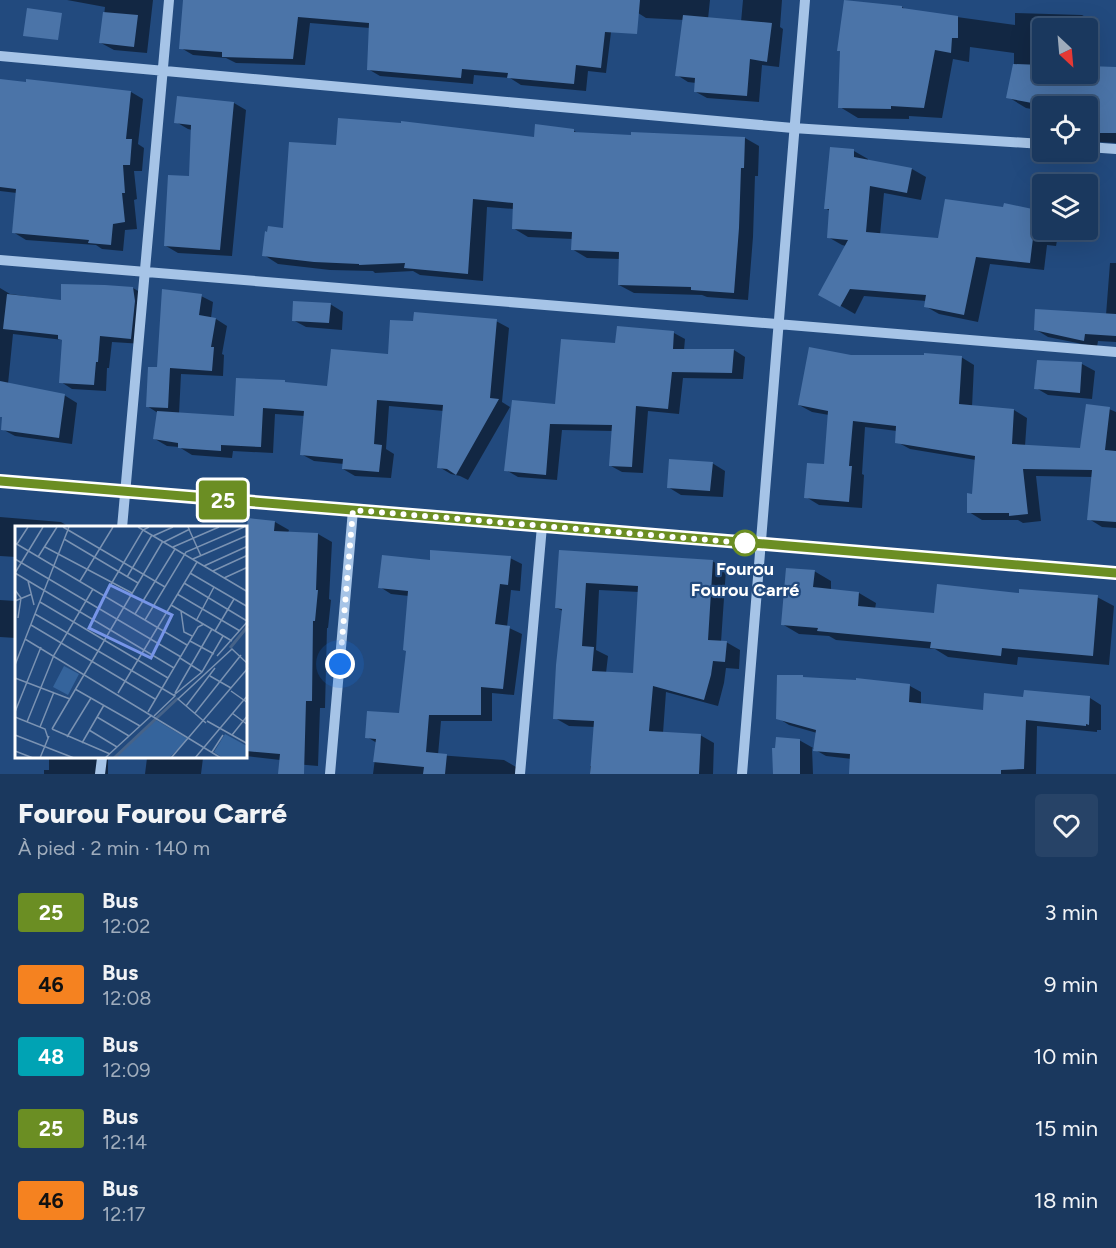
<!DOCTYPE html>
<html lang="fr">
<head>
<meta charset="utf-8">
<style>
  :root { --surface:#1a385e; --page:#274367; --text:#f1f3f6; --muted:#9facbc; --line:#385273 }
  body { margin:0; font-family:Figtree,sans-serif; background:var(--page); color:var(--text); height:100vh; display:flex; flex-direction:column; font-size:22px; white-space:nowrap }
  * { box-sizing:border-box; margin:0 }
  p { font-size:20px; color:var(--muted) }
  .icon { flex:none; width:33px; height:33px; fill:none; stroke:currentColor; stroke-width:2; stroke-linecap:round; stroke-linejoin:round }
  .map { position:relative; height:774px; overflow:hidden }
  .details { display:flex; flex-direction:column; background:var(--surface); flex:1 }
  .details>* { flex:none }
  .badge { padding:0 12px; border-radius:4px; font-size:21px; line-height:39px }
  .needle { width:39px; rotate:154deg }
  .fabs { position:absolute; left:1032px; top:18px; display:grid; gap:12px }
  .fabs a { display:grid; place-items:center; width:66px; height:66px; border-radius:6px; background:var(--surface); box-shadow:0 6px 24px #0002,0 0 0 2px var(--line); font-size:30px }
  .you { position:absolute; width:30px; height:30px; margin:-15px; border:4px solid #fff; border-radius:50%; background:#1a73e8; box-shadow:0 0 0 9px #1a73e833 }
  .map>.badge { position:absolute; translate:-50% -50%; box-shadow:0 0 0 3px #fff }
  .round { display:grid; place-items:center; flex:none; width:63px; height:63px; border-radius:6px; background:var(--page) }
  .head { display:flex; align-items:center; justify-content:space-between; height:102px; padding:0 18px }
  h1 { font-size:28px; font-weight:800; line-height:45px }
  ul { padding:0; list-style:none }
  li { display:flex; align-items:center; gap:18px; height:72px; padding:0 18px }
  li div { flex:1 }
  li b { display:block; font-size:22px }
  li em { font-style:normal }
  li .badge { min-width:66px; font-weight:700; text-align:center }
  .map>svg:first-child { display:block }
  .shadow { fill:#0007; fill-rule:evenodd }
  .building { fill:#4b74a8; fill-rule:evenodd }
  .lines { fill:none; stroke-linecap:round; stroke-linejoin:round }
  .minor { stroke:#a6c4e7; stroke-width:10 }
  .line-casing { stroke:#fff; stroke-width:14 }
  .line { stroke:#6b8e23; stroke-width:9 }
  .walk { stroke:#fff; stroke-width:6; stroke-dasharray:0 10.8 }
  .stop-dot { fill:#fff; stroke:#6b8e23; stroke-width:3 }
  .labels { text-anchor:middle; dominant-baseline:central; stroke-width:4.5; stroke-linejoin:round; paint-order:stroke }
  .stop-label { font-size:18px; font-weight:bold; fill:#fff; stroke:#224a7e }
  .inset-river { fill:none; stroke:#466389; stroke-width:3 }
  .inset-road { fill:none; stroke:#7a92b2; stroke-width:1.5 }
  .view { fill:#7795e8; fill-opacity:0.15; stroke:#7795e8; stroke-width:3 }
  .inset-edge { fill:none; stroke:#fff; stroke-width:3 }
</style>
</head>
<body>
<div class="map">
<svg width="1116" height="774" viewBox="0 0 1116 774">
  <rect width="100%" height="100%" fill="#224a7e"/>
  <!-- shadow -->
  <path class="shadow" d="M67 0H153L147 53 114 50 101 43 105 7Z
    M184 0H615L606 73 588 71 586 91 521 85 510 78 474 75 473 84 380 76 368 69 370 28 310 23 305 65 236 63 226 58 193 55 181 48Z
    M637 0H710L708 19 741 22 743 0H782L780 27 783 29 779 67 762 65 759 102 707 98 696 92V83L688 82 677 75 684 20 646 18 635 11Z
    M902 7 906 10 1015 25V13L1082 15 1100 25 1099 68 1116 69V143L1099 142 1088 136V106H1042V111L1026 108 1008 97 1014 67V53L970 47 969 62 953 59 942 118 909 116V119L858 118 840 107ZM1042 28H1088V74H1042Z
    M0 81 27 84 28 81 131 92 143 99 138 144 144 148 142 171H134L137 199 134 200 137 229 125 230 123 251 102 249 96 245 26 240 13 232 17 193 0 191Z
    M234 103 246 110 232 256 178 253 166 246 190 178 192 130 188 129 176 122Z
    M574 131 578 133 632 136 745 138 759 146 758 176H755L753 237 748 300 707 297 702 295 634 293 619 285 620 259 587 258 572 249 573 239 528 237 513 228 514 209 487 207 483 281 420 275 413 271 375 273 373 271 330 270 278 264 264 255 284 229 337 147 535 138Z
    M854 151 868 159V161L912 169 926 177 921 200 884 193 880 235 940 239 1004 209 1005 205 1042 212V230H1059L1056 246 1047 245 1044 270 990 264 978 322 939 314 925 306 926 301 864 296 855 314 820 294 846 246 842 245 828 237 830 211 825 208Z
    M1110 263H1116V342L1098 341 1097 347 1048 337 1035 329 1106 315Z
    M0 288 10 294 62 301 133 288 145 295 143 344 112 342 109 368H107L106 391 72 389 61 382 63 340 13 334 8 384 64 395 77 403 72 444 15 436 2 429 6 385 0 384Z
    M201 296 213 302 211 318 216 319 227 326 222 354 224 355 223 376 181 374 179 414 235 418 285 382 289 384 328 387 389 355 496 321 509 328 502 402 510 407 468 480 460 476 451 474 439 467 444 411 389 406 386 449 394 454 391 478 355 476 343 469 344 464 314 461 301 454 305 416 275 414 273 453 233 451 232 458 192 455 179 447 167 446 155 439 158 413 147 406 158 368Z
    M330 304 343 312 342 330 306 327 293 320Z
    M674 333 685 339 684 350H734L745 357 743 379 683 378 679 414 648 411 643 473 622 472 611 466 613 431 562 430 557 480 518 477 506 470 556 405 617 344Z
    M851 357H961L974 365 972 407 1014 410 1027 418 1025 446 1082 450 1109 409 1116 412V528L1102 527 1089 519 1093 477 1036 476 1041 521 1023 523 1018 520H982L969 512 974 495 976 460 910 449 897 442V431L865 427 862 474 864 475 862 508 819 505 806 497 825 466 829 415 812 412 799 405Z
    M1038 361 1082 364 1095 371 1092 399 1048 395 1036 388Z
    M712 463 725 471 723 497 681 495 668 487Z
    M0 517 61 522 66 525 98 528H16V557L0 556Z
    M249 520 275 522 289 530 288 533 318 534 332 542 329 599 331 600 328 628H327L325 708H320L318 766 295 764 289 761 246 756V548Z
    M560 552 712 561 726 569 721 642H726L740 650 739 669 726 668 724 683 718 706 666 692 663 733 700 735 714 743 713 774H590V766H592L595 727 569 726 555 718 563 611 556 608ZM599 590 639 592 635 675 606 673 608 656 596 650Z
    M510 558 522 564 520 591 511 590 507 627 522 634 514 695 492 693V721H441L438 755 504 760 516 767 515 774H373L377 743 367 737 400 715 407 651 409 596 391 594 380 587 431 562Z
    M814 571 831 581V590L859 593 876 603 875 609 935 615 1020 595 1097 597 1114 606 1109 665 1018 657 1017 665 948 657 935 649 836 640 829 636 799 634 782 624Z
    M0 600 16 601V638L0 637Z
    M806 679 910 686 921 692V705L984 712 1025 699V692L1090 698 1101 705V730H1097V732L1037 726 1036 774H851L852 759 826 756 812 748 813 774H774L799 740 815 749 817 733 789 725 778 718Z
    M49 758H108V774H44V770H49Z
    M147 758H203L201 774H145Z"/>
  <!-- building -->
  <path class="building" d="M183 0H640L637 34 605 32 601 68 576 65 574 84 507 78 508 73 462 69 461 78 367 70 369 23 298 17 293 59 222 57V52L179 49Z
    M844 0 902 6V8L958 16V38H952L951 53 935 50 924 108 891 106V109L838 108 840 51H837Z
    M27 8 62 13 58 40 23 36Z
    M103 12 138 15 134 47 99 43Z
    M683 15 772 23 767 62 750 59 747 96 694 92 695 78 675 76Z
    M1013 64 1042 65V74H1088V66L1116 67V133H1088V106H1048L1006 98Z
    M0 79 26 82V79L131 91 126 139H132L130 165H123L125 193H122L125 222 113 224 111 245 88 243 89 240 12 233 16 189 0 187Z
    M177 96 234 102 220 250 164 246 168 175 189 176 191 125 174 123Z
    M338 118 401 123V121L534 137 535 124 574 129V132L631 135V132L745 137 744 168H741L739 228 734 293 691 290V287L618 285 619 252 571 250 572 232 512 229 513 203 473 199 468 274 404 268 405 263 359 265V264L314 262 262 256 265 231 267 232 268 226 283 228 289 142 336 145Z
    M830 147 854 149V157L912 168 907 193 870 186 866 232 938 238 945 199 1003 207 1004 203 1042 211V239L1033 238 1030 263 976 257 964 315 924 307 926 295 850 289 840 307 818 295 848 240 827 238 829 209H824Z
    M61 284 105 285 133 287 135 301 131 339 100 336 98 362H96L94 385 59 383 62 340 58 339V335L3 329 7 294 61 300Z
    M162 289 202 294 199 315 216 318 211 347H214L212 371 170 368 168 408 146 407 148 367H157Z
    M293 301 331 303 329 323 292 321Z
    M1035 309 1116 314V336L1085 334 1084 341 1034 330Z
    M414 312 497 319 490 398 499 399 456 475 447 469 437 468 443 405 377 400 374 444 382 445 379 472 342 469 343 459 300 455 304 411 263 408 261 447 221 445V451L178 448V443L153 439 157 411 234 416 236 378 285 380V382L327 386 331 349 388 354 390 320 413 321Z
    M617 326 674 331 673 349H734L732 373 672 372 668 409 636 406 632 467 609 466 612 425 550 424 546 475 504 471 512 400 555 404 561 339 615 343Z
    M809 347 851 355H924V353L962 356 959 404 1014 409 1012 444 1080 448 1086 404 1110 407 1105 450 1116 451V522L1087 520 1092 470 1023 469 1028 514 1009 516V513H967V493L972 494 975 456 895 443 896 426 853 421 849 466H852L849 502 804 498 807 463 824 464 828 411 798 405Z
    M1037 360 1082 362 1080 393 1034 389Z
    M0 381 65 394 59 438 1 430 2 417H0Z
    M669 459 713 462 710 491 667 488Z
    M248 518 275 521 274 531 318 533 316 590H318L315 621H313L312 701H306L304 774H278L280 754 246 751V533Z
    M430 550 511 556 508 585 500 584 495 624 510 626 503 689 481 687V715H429L426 752 447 754 445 774H423L424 767 373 762 376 739 365 738 367 711 399 713 406 651 403 650 408 591 378 588 382 555 430 560Z
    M559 550 713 560 708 640 727 641 725 662 713 661 711 675 704 700 653 686 649 731 701 734 699 774H590L594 721 553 719 556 665 562 609 555 608ZM586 583 638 586 633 673 592 671 594 647 582 646Z
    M786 568 815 570 813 587 859 592 858 606 934 613 937 584 1019 593V589L1098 595 1093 656 1002 648 1001 656 930 648 931 642 817 631 818 628 781 625Z
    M777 675H803V677L856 680V678L910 684 909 702 983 710 984 693 1023 697 1024 690 1090 696 1089 725 1086 724V726L1026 720 1024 769 1001 770V774H849L850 754 813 751 816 730 776 719Z
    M776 737 800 739V774H773L772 748H775Z"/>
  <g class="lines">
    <!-- minor -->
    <path class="minor" d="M0 56 793 128 1042 144
      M1088 147 1116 149
      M0 260 1116 352
      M0 481 1116 573
      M122 528 169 0
      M100 774 102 758
      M330 774 353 510
      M520 774 542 526
      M742 774 805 0"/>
  </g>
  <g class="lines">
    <defs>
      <path id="line" d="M0 481 1116 573"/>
    </defs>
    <!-- line casing -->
    <use href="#line" class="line-casing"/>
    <!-- line -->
    <use href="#line" class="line"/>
    <!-- walk -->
    <path class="walk" d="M340 664 353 510 745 543"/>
  </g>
  <!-- markers -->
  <circle class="stop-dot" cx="745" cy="543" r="12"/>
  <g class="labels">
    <!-- stop labels -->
    <g class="stop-label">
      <text x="745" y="569">Fourou<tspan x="745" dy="21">Fourou Carré</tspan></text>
    </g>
  </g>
  <!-- overview -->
  <g transform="translate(15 526)">
    <rect width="232" height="232" fill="#224a7e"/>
    <path d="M49 140 64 148 53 169 38 161ZM141 194 173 213 154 232H100ZM210 208 232 220V231L208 232 199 226Z" fill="#35649c"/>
    <path class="inset-river" d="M215 122 233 100M99 232 163 172"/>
    <path class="inset-road" d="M48 1 150 61M123 1 233 66M173 1 186 30M138 10 158 1M49 13 123 57M149 16 175 3M0 17 172 119M2 18 13 1M30 21 117 67M158 21 204 1M23 31 42 1M0 33 166 131M178 33 231 10M189 40 233 20M198 45 233 29M0 47 159 142M0 47 28 1M175 47 233 81M112 51 137 9M209 52 233 41M13 55 19 79M65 55 98 1M169 57 232 95M0 64 6 72 3 92M162 68 225 105M89 70 128 4 134 1M0 75 17 68M25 76 153 152M156 79 217 115M166 85 169 106 177 110M20 88 160 170 139 190M120 88 160 23M130 94 171 26 229 1M181 95 199 61M16 99 140 173M200 105 219 73M10 113 206 232M175 115 199 128M202 130 233 95M165 132 187 146M0 139 54 1M195 150 216 162M0 152 55 173M60 163 125 200M216 165 233 177M103 167 182 36M160 167 197 103M159 169 187 146 208 110M171 180 200 142M0 186 26 121M133 186 183 101 189 98M180 187 226 129M217 187 233 199M0 191 30 203 33 212M82 191 114 210M192 195 233 218M12 196 39 129 78 63M191 197 163 173 217 123 233 138M25 201 39 166M37 203 148 15M37 203 95 228M74 204 102 221M0 209 59 232M217 209 233 189M52 211 76 172M67 217 89 179M0 225 18 232M197 226 208 209M25 232 34 210M90 232 137 189M156 232 233 142M180 232 233 169"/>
    <path class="view" d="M95 59 157 89 136 132 74 102Z"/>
    <rect width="232" height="232" class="inset-edge"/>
  </g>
</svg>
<div class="fabs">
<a><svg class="needle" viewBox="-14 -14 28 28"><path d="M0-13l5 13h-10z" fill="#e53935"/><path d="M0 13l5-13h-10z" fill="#9facbc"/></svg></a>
<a><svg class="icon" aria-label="locate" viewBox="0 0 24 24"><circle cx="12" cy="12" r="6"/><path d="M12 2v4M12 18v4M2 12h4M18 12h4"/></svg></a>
<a><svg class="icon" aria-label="layers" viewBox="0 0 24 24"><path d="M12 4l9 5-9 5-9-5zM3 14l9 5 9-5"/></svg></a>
</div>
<div class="you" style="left:340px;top:664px"></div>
<b class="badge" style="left:223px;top:500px;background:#6b8e23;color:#fff">25</b>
</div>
<section class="details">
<div class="head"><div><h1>Fourou Fourou Carré</h1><p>À pied · 2 min · 140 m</p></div><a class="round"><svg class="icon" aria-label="heart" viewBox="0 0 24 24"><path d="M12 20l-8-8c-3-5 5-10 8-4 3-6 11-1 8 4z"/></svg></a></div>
<ul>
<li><span class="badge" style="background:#6b8e23;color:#fff">25</span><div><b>Bus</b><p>12:02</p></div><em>3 min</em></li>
<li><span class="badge" style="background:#f58220;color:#111">46</span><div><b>Bus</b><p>12:08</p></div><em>9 min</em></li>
<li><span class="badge" style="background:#00a3b4;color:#fff">48</span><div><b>Bus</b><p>12:09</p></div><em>10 min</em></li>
<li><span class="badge" style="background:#6b8e23;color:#fff">25</span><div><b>Bus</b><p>12:14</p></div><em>15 min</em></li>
<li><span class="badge" style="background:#f58220;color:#111">46</span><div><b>Bus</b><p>12:17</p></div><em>18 min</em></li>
</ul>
</section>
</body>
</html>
